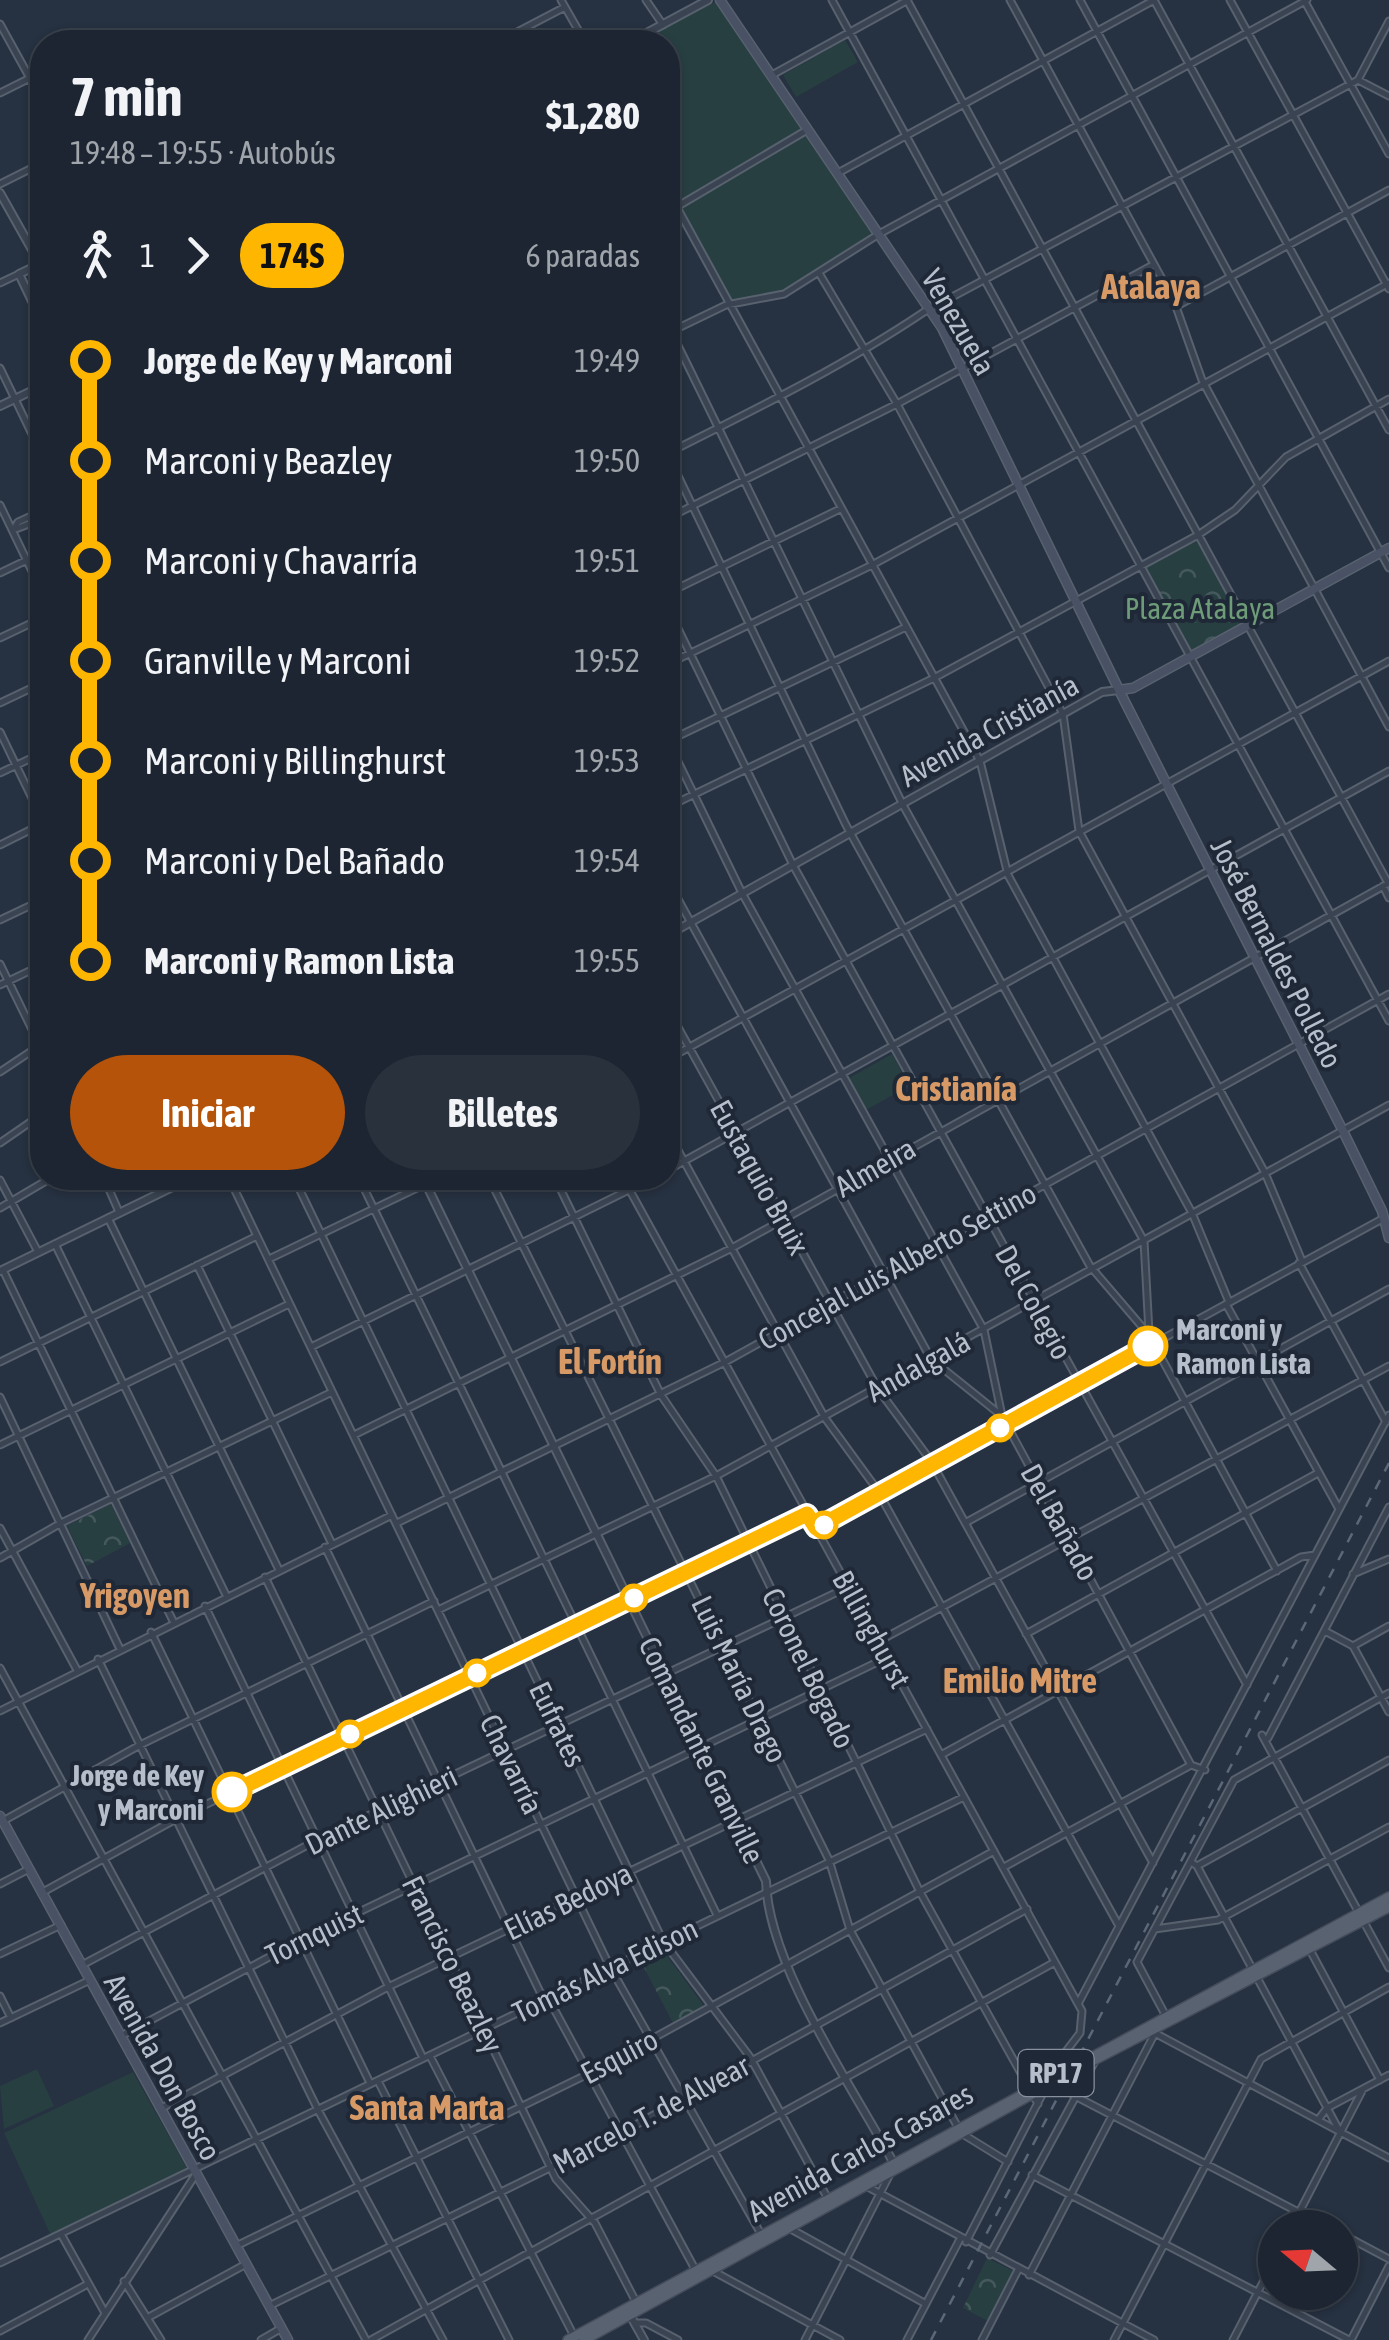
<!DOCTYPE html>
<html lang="es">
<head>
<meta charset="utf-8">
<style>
  :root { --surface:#1c2531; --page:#29313d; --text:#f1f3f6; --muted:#a0a5ab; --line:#3a424d; --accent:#b45309 }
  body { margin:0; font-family:"Asap Condensed",sans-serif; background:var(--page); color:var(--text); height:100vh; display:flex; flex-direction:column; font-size:38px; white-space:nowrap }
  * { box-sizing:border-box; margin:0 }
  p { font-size:32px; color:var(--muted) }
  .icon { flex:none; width:55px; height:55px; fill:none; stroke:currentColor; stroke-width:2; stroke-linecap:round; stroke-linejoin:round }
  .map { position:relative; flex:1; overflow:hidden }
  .side { position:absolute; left:30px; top:30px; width:650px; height:1160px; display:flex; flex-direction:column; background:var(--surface); border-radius:40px; box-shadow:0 2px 8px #0004,0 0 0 2px var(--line) }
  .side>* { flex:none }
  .badge { padding:0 20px; border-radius:32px; font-size:35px; line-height:65px }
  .needle { width:65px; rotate:289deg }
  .controls { position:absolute; left:1258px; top:2210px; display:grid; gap:20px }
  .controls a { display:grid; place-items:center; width:100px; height:100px; border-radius:50%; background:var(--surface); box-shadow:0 2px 8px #0004,0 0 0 2px var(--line); font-size:50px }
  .map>.badge { position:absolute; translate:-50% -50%; box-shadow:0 0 0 5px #fff }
  .legs { display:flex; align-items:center; gap:15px; height:110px; padding:0 40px; font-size:32px }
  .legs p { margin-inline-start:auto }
  .summary { display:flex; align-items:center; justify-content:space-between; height:170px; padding:0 40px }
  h1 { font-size:55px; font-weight:700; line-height:75px }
  .primary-button { display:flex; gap:20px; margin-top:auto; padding:20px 40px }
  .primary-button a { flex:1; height:115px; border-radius:60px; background:var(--accent); color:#fff; font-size:40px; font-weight:700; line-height:115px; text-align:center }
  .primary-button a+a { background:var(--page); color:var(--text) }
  ul { padding:0 40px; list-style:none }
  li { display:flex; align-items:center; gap:35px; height:100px; font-size:38px }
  li i { display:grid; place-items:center; width:15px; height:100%; margin:0 12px; background:currentColor }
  li i::after { content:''; width:25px; height:25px; margin:-12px; border:8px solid; border-radius:50%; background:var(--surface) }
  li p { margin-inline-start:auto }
  li:first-child i { background:linear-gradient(#0000 50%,currentColor 0) }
  li:last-child i { background:linear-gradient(currentColor 50%,#0000 0) }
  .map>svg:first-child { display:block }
  .grass { fill:#283f42 }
  .park { fill:url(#park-crowns) }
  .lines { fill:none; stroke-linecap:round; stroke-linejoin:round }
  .minor-casing { stroke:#58616e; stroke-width:9 }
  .tertiary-casing { stroke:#58616e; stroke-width:10 }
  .secondary-casing { stroke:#58616e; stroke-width:11 }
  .primary-casing { stroke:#444c5a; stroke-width:12 }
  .minor { stroke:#3a4351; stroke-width:5 }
  .tertiary { stroke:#3a4351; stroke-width:6 }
  .secondary { stroke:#485264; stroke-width:8 }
  .primary { stroke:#586271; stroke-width:9 }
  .rail { stroke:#5c6778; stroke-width:2.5; stroke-dasharray:10 10; stroke-linecap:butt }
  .line-1-casing { stroke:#fff; stroke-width:22 }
  .line-1 { stroke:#feb600; stroke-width:15 }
  .stop-1-dot { fill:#fff; stroke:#feb600; stroke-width:5 }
  .labels { text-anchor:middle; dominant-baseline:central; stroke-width:8; stroke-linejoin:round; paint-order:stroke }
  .shield { fill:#1f2836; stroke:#89919e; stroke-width:2.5 }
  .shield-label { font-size:28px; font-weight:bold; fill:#b7becb }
  .street-label { font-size:30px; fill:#b7becb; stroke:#1f2836 }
  .park-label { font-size:30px; fill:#6e9c79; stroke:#1f2836 }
  .stop-label { font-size:30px; font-weight:bold; fill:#b7becb; stroke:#1f2836; text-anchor:start }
  .quarter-label { font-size:35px; font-weight:bold; fill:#d79a66; stroke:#1f2836 }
</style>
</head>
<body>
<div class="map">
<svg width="1389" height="2340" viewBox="0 0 1389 2340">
  <defs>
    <pattern id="park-crowns" width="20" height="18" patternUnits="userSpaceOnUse" patternTransform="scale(2.5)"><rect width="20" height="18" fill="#283f42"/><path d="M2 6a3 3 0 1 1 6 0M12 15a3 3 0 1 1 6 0" fill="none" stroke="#45595c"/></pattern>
  </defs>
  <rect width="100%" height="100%" fill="#263141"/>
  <!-- grass -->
  <path class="grass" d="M717 1 803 128 680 201 668 185V42H637Z
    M845 40 858 62 796 97 783 75Z
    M807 134 873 234 781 293 733 301 679 209Z
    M892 1054 909 1086 866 1110 849 1078Z
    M37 2069 54 2106 4 2129 0 2086Z
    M133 2072 188 2170 52 2238 4 2133Z"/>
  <!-- park -->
  <path class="park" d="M1197 538 1245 624 1189 654 1142 569Z
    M111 1504 130 1543 87 1566 67 1526Z
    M661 1948 704 2006 673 2023 639 1958Z
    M987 2258 1015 2272 990 2322 963 2308Z"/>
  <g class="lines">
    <defs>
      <path id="minor" d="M561 0 585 42
        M646 0 663 25
        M832 0 1389 1021
        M907 0 1388 883
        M1010 0 1174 301 1202 380 1389 727
        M1080 0 1389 568
        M1154 0 1389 430
        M1230 0 1389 289
        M1304 0 1389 154
        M0 24 42 100
        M498 42 565 7
        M772 75 908 0
        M1358 80 1389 96
        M0 93 30 78
        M838 173 1154 0
        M0 184 42 163
        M668 191 980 761 1008 875 1192 1213 1229 1302
        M668 212 807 130
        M819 273 897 404 1063 714 1079 831 1265 1173 1302 1261
        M0 283 19 274
        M1177 306 1389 190
        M668 325 903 805 1144 1241 1149 1332
        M670 332 726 305 784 294 879 234 1307 0
        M0 368 42 455
        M668 453C756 409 842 367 924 312L1358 80 1389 21
        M668 455 846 825 1090 1266 1149 1335 1277 1571
        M0 505 42 592
        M668 518 897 404 1153 265
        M13 530 18 522 42 511
        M13 530 42 519
        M0 573 27 560
        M668 593 840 509
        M668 608 793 865 1247 1685
        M0 638 42 618
        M668 664 872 565 1389 283
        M0 703 42 683
        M0 732 42 819
        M668 741 742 893 984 1330 1002 1416
        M668 741 906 627
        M0 773 42 753
        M668 807 934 678 1198 535 1235 510 1286 457 1389 399
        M0 845 42 824
        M668 881 931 1359 1002 1416 1191 1765 1205 1770
        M1383 886 1389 898
        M0 920 42 900
        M0 964 42 1050
        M0 985 42 965
        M668 1009 878 1389 931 1461 1153 1863
        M668 1059 1389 661
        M0 1072 39 1046
        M668 1132 825 1418 876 1488 1119 1926
        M0 1143 42 1114
        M668 1170 1389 771
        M104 1178 119 1212
        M229 1178 610 1967 761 2234
        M294 1178 663 1941 750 2057 827 2197
        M359 1178 717 1915
        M489 1178 829 1860 850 1930 961 2133 1008 2162
        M555 1178 661 1395 716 1476 920 1892 1038 2104
        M623 1178 1082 2011 1080 2033 1045 2079
        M0 1180 38 1252
        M0 1208 51 1178
        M108 1218 279 1570
        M55 1244 226 1595
        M269 1259 438 1178
        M1299 1263 1386 1422
        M197 1265 332 1544
        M3 1270 173 1621
        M1226 1304 1339 1509
        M311 1347 653 1178
        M0 1362 257 1236
        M0 1397 119 1647
        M354 1435 732 1248 1389 883
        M0 1445 289 1304
        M397 1523 725 1362 1389 994
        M965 1523 1389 1289
        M0 1528 77 1670
        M816 1528 1384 1218
        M325 1547 540 1992 553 2007 696 2271
        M0 1558 61 1523 332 1392
        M1353 1574 1389 1559
        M265 1577 556 2179 595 2223 636 2302
        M205 1606 423 2058
        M438 1610 716 1476 1389 1105
        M1325 1631 1353 1646 1389 1712
        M151 1632 370 2083
        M1026 1634 1318 1473
        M879 1641 1389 1366
        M1353 1646 1389 1626
        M98 1659 318 2110 443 2340
        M0 1668 366 2340
        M0 1711 392 1515
        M1262 1735 1389 1968
        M1268 1738 1389 1507
        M941 1755 1301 1557 1315 1555
        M3 1821 140 1745 434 1601
        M1191 1862 1197 1866 1340 2132
        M1197 1866 1389 1760
        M1004 1867 1191 1765
        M0 1884 29 1869
        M43 1892 176 1819 807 1514
        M1155 1929 1218 1920 1389 1827
        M1310 1950 1380 2080
        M0 1954 61 1925
        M82 1965 317 1840 848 1587
        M0 1996 11 2018
        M1078 2004 1389 1415
        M1167 2018 1137 1962 1234 1780 1389 1693
        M0 2023 90 1980
        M1151 2031 1389 2158
        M121 2036 301 1940 888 1657
        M430 2056 575 2338
        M378 2081 509 2340
        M1073 2095 1329 2228
        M160 2109 388 1987 927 1729
        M1318 2120 1327 2108 1389 2075
        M1032 2175 1349 2340
        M866 2186 1154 2340
        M789 2228 926 2304
        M1291 2228 1362 2091
        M1340 2233 1389 2259
        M61 2234 105 2313
        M966 2242 1045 2089
        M236 2246 588 2074 994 1851
        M990 2255 1096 2059
        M0 2263 964 1797
        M711 2270 840 2340
        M1029 2275 1154 2035
        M124 2281 161 2340
        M269 2306 621 2133 1027 1909
        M149 2317 246 2264
        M635 2323H646L678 2340
        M0 2331 86 2285
        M88 2340 196 2174
        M261 2340 280 2329
        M371 2340 1055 1962
        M805 2340 890 2174
        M907 2340 960 2239
        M982 2340 1018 2270
        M1114 2340 1261 2059 1389 1987
        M1233 2340 1275 2259
        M1351 2340 1389 2266"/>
      <path id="tertiary" d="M630 42 708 0
        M0 193 40 264 19 274 42 322
        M0 406 42 386
        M668 935 1102 692 1119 690
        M423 1178 766 1881C768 1965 852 2086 893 2162
        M0 1271 191 1178
        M630 2315 644 2340"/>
      <path id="secondary" d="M720 0 942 328 1124 700 1343 1131 1382 1211 1389 1238
        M1119 690 1133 688 1389 548
        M0 1816 288 2340"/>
      <path id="primary" d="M568 2340 1389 1897
        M584 2340 1096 2059 1389 1907"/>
    </defs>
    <!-- minor casing -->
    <use href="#minor" class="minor-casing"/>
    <!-- tertiary casing -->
    <use href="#tertiary" class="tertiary-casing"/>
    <!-- secondary casing -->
    <use href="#secondary" class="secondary-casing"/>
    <!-- primary casing -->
    <use href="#primary" class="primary-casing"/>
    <!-- minor -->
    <use href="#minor" class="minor"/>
    <!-- tertiary -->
    <use href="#tertiary" class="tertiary"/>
    <!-- secondary -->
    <use href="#secondary" class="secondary"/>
    <!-- primary -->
    <use href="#primary" class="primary"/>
    <!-- rail -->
    <path class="rail" d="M931 2340 1389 1463"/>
  </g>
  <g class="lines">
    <defs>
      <path id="line-1" d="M232 1792 807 1514 816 1528 1148 1346"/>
    </defs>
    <!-- line-1 casing -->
    <use href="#line-1" class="line-1-casing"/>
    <!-- line-1 -->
    <use href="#line-1" class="line-1"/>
  </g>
  <!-- markers -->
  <g class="stop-1-dot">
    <circle cx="1148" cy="1346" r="18"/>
    <circle cx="1000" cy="1428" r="12"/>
    <circle cx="824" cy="1525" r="12"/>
    <circle cx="634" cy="1598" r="12"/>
    <circle cx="477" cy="1673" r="12"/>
    <circle cx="350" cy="1734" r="12"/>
    <circle cx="232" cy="1792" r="18"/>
  </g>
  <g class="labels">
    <!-- shield labels -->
    <rect class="shield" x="1018.5" y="2050" width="75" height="46" rx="8"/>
    <g class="shield-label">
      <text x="1056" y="2073">RP17</text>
    </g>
    <!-- street labels -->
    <g class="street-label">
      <text transform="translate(959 322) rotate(60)">Venezuela</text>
      <text transform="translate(989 730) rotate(-29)">Avenida Cristianía</text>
      <text transform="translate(1277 953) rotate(63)">José Bernaldes Polledo</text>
      <text transform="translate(875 1167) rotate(-30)">Almeira</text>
      <text transform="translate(760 1177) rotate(61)">Eustaquio Bruix</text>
      <text transform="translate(897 1266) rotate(-29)">Concejal Luis Alberto Settino</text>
      <text transform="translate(1034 1302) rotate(61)">Del Colegio</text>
      <text transform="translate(918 1366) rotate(-29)">Andalgalá</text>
      <text transform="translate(1060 1522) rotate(61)">Del Bañado</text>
      <text transform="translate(872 1629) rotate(61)">Billinghurst</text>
      <text transform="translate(809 1668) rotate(64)">Coronel Bogado</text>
      <text transform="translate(740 1679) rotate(64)">Luis María Drago</text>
      <text transform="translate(558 1724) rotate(64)">Eufrates</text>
      <text transform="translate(702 1750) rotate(64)">Comandante Granville</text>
      <text transform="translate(512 1764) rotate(64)">Chavarría</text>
      <text transform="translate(381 1810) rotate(-26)">Dante Alighieri</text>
      <text transform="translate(568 1901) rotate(-26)">Elías Bedoya</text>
      <text transform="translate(314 1934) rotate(-26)">Tornquist</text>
      <text transform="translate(453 1964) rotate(64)">Francisco Beazley</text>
      <text transform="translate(605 1970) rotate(-26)">Tomás Alva Edison</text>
      <text transform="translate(619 2056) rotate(-28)">Esquiro</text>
      <text transform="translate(163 2067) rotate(61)">Avenida Don Bosco</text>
      <text transform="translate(651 2114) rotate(-28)">Marcelo T. de Alvear</text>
      <text transform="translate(860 2152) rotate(-29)">Avenida Carlos Casares</text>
    </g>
    <!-- park labels -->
    <g class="park-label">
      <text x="1200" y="608">Plaza Atalaya</text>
    </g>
    <!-- stop labels -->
    <g class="stop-label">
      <text x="1176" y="1329">Marconi y<tspan x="1176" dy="34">Ramon Lista</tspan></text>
      <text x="204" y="1775" text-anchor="end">Jorge de Key<tspan x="204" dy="34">y Marconi</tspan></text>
    </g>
    <!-- quarter labels -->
    <g class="quarter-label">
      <text x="1151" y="286">Atalaya</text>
      <text x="956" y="1088">Cristianía</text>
      <text x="610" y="1361">El Fortín</text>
      <text x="135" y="1595">Yrigoyen</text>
      <text x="1020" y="1680">Emilio Mitre</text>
      <text x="427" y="2107">Santa Marta</text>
    </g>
  </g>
</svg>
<div class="controls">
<a><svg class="needle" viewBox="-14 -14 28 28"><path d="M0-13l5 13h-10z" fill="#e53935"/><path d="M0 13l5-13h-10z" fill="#a0a5ab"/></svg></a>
</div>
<section class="side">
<div class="summary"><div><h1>7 min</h1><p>19:48 – 19:55 · Autobús</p></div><b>$1,280</b></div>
<div class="legs"><svg class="icon" aria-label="walk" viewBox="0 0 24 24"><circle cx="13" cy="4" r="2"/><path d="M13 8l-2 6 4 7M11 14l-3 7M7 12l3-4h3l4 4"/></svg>1<svg class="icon" aria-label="forward" viewBox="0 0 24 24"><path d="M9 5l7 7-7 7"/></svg><b class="badge" style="background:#feb600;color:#111">174S</b><p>6 paradas</p></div>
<ul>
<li><i style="color:#feb600"></i><b>Jorge de Key y Marconi</b><p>19:49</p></li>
<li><i style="color:#feb600"></i><span>Marconi y Beazley</span><p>19:50</p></li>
<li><i style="color:#feb600"></i><span>Marconi y Chavarría</span><p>19:51</p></li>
<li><i style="color:#feb600"></i><span>Granville y Marconi</span><p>19:52</p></li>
<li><i style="color:#feb600"></i><span>Marconi y Billinghurst</span><p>19:53</p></li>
<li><i style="color:#feb600"></i><span>Marconi y Del Bañado</span><p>19:54</p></li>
<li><i style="color:#feb600"></i><b>Marconi y Ramon Lista</b><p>19:55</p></li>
</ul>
<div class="primary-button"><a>Iniciar</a><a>Billetes</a></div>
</section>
</div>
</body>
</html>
